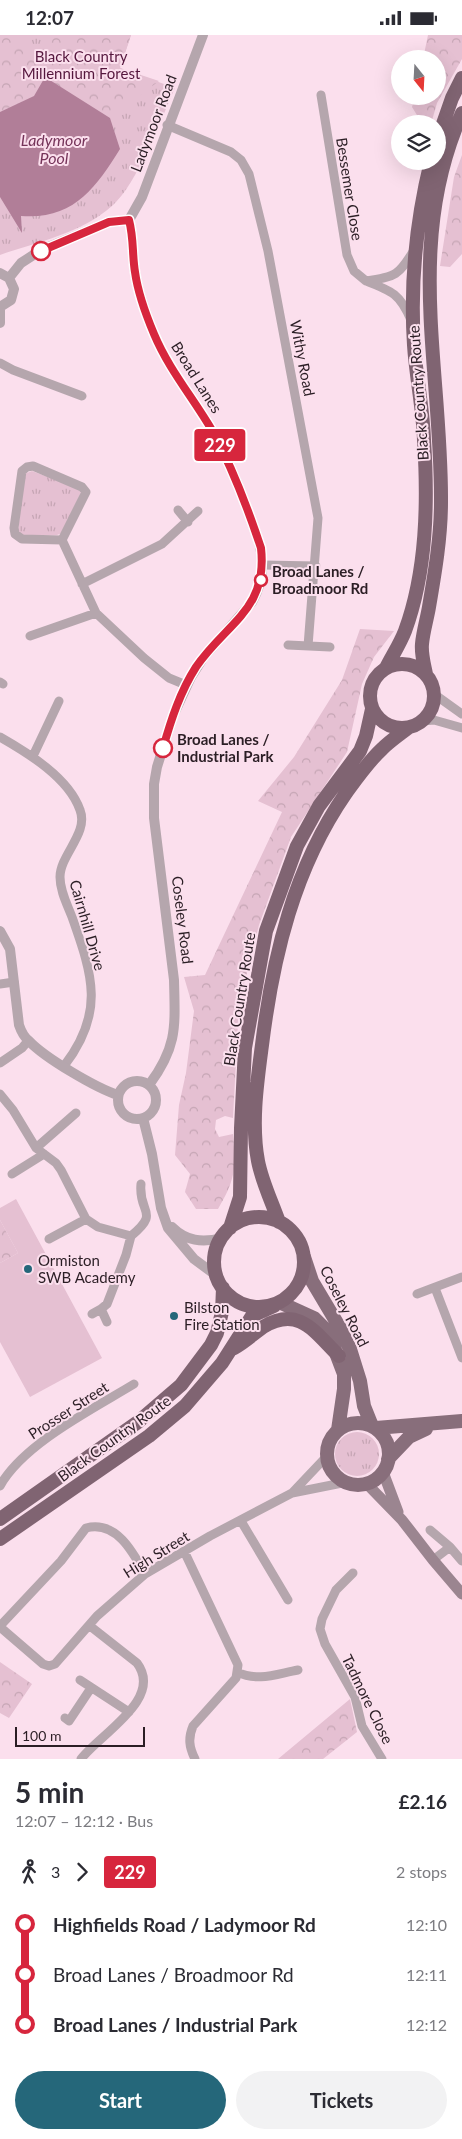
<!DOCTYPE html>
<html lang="en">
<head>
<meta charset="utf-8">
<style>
  :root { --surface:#fff; --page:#f2f2f3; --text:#2b2b33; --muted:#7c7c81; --accent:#25677a }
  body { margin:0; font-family:Lato,sans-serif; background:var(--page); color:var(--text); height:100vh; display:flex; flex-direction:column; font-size:19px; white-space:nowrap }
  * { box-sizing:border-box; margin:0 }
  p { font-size:16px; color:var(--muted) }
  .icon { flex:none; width:28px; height:28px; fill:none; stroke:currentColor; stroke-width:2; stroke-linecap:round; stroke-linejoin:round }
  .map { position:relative; height:1724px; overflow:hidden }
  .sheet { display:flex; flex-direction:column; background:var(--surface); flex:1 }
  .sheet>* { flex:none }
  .badge { padding:0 10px; border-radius:4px; font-size:18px; line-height:32px }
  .needle { width:32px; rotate:162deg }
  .buttons { position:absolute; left:391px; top:15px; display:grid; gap:10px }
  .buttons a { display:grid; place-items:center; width:55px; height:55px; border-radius:50%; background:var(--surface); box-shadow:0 5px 20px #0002; font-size:25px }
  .scale { position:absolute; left:15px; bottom:12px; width:130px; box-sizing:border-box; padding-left:5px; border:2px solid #2b1e25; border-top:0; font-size:14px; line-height:18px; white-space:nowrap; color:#2b1e25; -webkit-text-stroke:4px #fbdfed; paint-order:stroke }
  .map>.badge { position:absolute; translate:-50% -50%; box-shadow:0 0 0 2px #fff }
  .legs { display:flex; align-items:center; gap:8px; height:55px; padding:0 15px; font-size:16px }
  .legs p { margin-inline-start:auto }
  .summary { display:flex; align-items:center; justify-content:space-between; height:85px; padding:0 15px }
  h1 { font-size:28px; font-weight:700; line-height:38px }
  .cta { display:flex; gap:10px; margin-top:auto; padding:10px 15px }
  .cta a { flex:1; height:58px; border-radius:30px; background:var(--accent); color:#fff; font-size:20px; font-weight:700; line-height:58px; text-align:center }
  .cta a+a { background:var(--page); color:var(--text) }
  ul { padding:0 15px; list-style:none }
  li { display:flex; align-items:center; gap:18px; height:50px; font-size:19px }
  li i { display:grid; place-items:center; width:8px; height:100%; margin:0 6px; background:currentColor }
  li i::after { content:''; width:12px; height:12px; margin:-6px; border:4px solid; border-radius:50%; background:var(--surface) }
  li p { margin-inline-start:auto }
  li:first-child i { background:linear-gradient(#0000 50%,currentColor 0) }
  li:last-child i { background:linear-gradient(currentColor 50%,#0000 0) }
  .status { display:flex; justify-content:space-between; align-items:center; height:35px; padding:0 25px; background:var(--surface); direction:ltr }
  .status svg { height:14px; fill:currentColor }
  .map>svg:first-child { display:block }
  .grass { fill:url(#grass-tufts) }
  .forest { fill:url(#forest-crowns) }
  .pitch { fill:#e5c0d2 }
  .water { fill:#b17e98 }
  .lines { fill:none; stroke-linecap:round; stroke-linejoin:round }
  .minor { stroke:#b5a6ad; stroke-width:9 }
  .tertiary { stroke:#b5a6ad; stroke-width:10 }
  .secondary { stroke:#9b8590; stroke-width:11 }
  .primary { stroke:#886e7b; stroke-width:14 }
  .trunk { stroke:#806472; stroke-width:14 }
  .line-1-casing { stroke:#fff; stroke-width:11 }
  .line-1 { stroke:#d7263d; stroke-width:8 }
  .stop-1-dot { fill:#fff; stroke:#d7263d; stroke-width:2.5 }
  .poi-dot { fill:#25677a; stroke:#fbdfed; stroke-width:2 }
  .labels { text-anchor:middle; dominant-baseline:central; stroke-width:4; stroke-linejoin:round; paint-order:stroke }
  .park-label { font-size:15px; fill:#55163d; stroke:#fbdfed }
  .street-label { font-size:15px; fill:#2b1e25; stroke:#fbdfed }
  .stop-label { font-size:15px; font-weight:bold; fill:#2b1e25; stroke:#fbdfed; text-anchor:start }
  .poi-label { font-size:15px; fill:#2b1e25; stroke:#fbdfed; text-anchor:start }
  .water-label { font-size:16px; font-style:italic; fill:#76345a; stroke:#fbdfed }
</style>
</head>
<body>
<div class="status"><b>12:07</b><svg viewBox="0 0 49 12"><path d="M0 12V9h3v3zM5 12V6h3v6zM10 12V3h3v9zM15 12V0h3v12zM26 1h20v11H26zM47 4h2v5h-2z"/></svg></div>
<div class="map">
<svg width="462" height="1724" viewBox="0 0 462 1724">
  <defs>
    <pattern id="grass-tufts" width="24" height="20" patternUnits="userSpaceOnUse" patternTransform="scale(1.25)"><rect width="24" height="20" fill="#e5c0d2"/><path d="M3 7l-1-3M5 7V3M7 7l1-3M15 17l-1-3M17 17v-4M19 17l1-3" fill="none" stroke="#c5a5b4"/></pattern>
    <pattern id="forest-crowns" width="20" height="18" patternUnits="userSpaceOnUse" patternTransform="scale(1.25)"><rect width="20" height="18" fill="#e5c0d2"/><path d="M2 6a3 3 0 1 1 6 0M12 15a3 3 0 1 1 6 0" fill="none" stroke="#c5a5b4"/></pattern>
  </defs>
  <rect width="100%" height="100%" fill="#fbdfed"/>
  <!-- grass -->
  <path class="grass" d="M0 0H131L120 33 175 53C160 86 138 148 112 171 82 198 37 207 0 220Z
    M32 436 80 454 81 457 62 498 57 500 22 501 18 497 24 439Z
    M335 1419a22 22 0 1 1 44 0a22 22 0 1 1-44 0Z"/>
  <!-- forest -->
  <path class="forest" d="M0 0H19L21 6 34 14 53 4 55 0H131L120 33 159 46 110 83 90 71 34 61 0 77Z
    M428 0H462V24L437 68 431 89H420V85L412 72 415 61H438V24H423Z
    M462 120V219L450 232 440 231 454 142Z
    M360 594 394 596 374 622 362 649 347 717 291 802 259 890 239 969 233 1083 225 1081 216 1085 215 1094 219 1102 233 1099C236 1132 236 1144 218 1174H196L185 1157 190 1139 175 1120 179 1070 186 1038 194 976 184 942 205 940 282 777 258 766 294 722 342 645Z
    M0 1185 18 1218 0 1228Z
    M0 1627 32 1649 9 1683 0 1678Z
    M350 1664 357 1697 323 1724H278Z"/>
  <!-- pitch -->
  <path class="pitch" d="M16 1164 102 1323 30 1362 0 1307V1228L18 1218 0 1185V1173Z"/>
  <!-- water -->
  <path class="water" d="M45 42 110 83 120 114C95 154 73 185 21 181L22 198 0 162V77L34 61Z"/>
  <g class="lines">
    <!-- minor -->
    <path class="minor" d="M321 60 347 220 354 236 366 246
      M167 90 231 117 241 125 249 139 268 216 318 483 308 611
      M411 285C400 259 392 256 366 246 396 242 399 240 414 215
      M0 328 13 335 82 361
      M178 475 188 487
      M62 505 22 504 15 499 14 493 22 436 27 432 33 431 82 452 86 457 62 505 96 578 144 623 169 643 186 650
      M263 530 316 531
      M82 549 162 509 198 476
      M30 601 96 578
      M288 610 330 612
      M0 647 3 649
      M434 659 462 679
      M423 686 434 685 462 693
      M0 702C28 718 69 743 80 775 89 798 60 820 60 842 60 856 67 869 72 882 93 941 105 978 64 1031
      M33 721 59 666
      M0 949 14 947
      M0 1028 22 1013 28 1006
      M0 1059 13 1075 36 1113 56 1128 61 1135 86 1184 98 1192 131 1201 126 1220 107 1269 101 1274 107 1287
      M36 1113 76 1078
      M12 1139 44 1119
      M131 1201C161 1176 138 1179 141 1149
      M49 1204 86 1184
      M435 1253 462 1323
      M417 1259 462 1242
      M92 1279 101 1274
      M0 1451C23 1409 93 1374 134 1349
      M292 1458 327 1421
      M241 1486 288 1565
      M430 1495 450 1512
      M185 1518 238 1630 236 1643 193 1691C188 1703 189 1712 195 1724
      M433 1525 450 1512 462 1526
      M353 1538 336 1555 322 1584 320 1594 325 1609 355 1662 362 1691 382 1724
      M0 1591 61 1526 86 1493C116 1485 133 1517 145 1539
      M0 1592 43 1629 49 1631 55 1629 97 1581 145 1539 210 1501 292 1458 347 1447
      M237 1637C258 1647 276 1639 298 1635
      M80 1645 129 1677
      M65 1683 69 1686 91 1653
      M81 1724C100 1699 164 1664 137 1628L90 1591"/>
    <!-- tertiary -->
    <path class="tertiary" d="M129 185C134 203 132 219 135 237 138 258 146 279 154 299 168 334 194 363 212 396 231 429 244 465 257 501 265 524 264 546 252 567L203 623 191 642 173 681 157 732 154 749V783L174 945C175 991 178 1011 149 1050
      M129 185 142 162 203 0
      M0 238 9 243 14 254 11 265 0 272
      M9 243 21 228 41 215 109 187 129 185
      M0 288V272
      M0 896 10 914 19 990C21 996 24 1002 29 1006 45 1023 96 1053 118 1060
      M118 1065a19 19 0 1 1 38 0a19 19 0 1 1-38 0Z
      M143 1083 152 1119 161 1173 168 1193 194 1224 217 1241
      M172 1192C186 1206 202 1208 222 1203"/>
    <!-- secondary -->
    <path class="secondary" d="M383 1437 398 1477
      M366 1448 402 1485 433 1525 462 1559"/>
    <!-- primary -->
    <path class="primary" d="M304 1222 312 1246 340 1293 350 1314 360 1346 364 1371 372 1391
      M281 1268 314 1283 328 1297 344 1339V1354L338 1395
      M327 1419a31 31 0 1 1 62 0a31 31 0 1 1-62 0Z
      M376 1393 462 1386
      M388 1424 409 1402 426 1394"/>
    <!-- trunk -->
    <path class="trunk" d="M438 103 452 63 462 43
      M370 661a32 32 0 1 1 64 0a32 32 0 1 1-64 0Z
      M386 633C392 621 400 609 405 596 427 536 428 467 424 405 423 373 416 342 414 310 410 248 416 187 431 126
      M426 639C424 629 421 619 422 609 423 597 427 584 429 572 435 537 441 502 441 467 442 334 404 207 462 78
      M214 1227a45 45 0 1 1 90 0a45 45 0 1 1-90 0Z
      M279 1187C272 1167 262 1147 258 1126 251 1089 257 1048 262 1010 273 921 294 833 346 758 357 743 368 727 382 714 390 706 399 700 408 693
      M230 1193 240 1162 241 1093 245 1013 266 896 297 811 319 771 360 716 366 701 372 674
      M234 1313C245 1307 253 1299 263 1292 300 1270 315 1298 339 1321
      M0 1484 138 1387 181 1350 211 1310 217 1298 222 1277 223 1253
      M0 1504 149 1401 185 1371 222 1328 252 1281 274 1271"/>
  </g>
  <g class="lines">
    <defs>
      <path id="line-1" d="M41 216 109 187 129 185C134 204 132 219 135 237 138 259 146 280 154 299 169 335 194 364 213 397 233 434 248 474 261 513 268 575 226 588 196 632 180 657 171 685 163 713"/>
    </defs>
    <!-- line-1 casing -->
    <use href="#line-1" class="line-1-casing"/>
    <!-- line-1 -->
    <use href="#line-1" class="line-1"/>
  </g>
  <!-- markers -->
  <g class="stop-1-dot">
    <circle cx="41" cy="216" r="9"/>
    <circle cx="261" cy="545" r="6"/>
    <circle cx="163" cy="713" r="9"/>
  </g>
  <g class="poi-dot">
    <circle cx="28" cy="1234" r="5"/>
    <circle cx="174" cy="1281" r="5"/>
  </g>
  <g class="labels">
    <!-- park labels -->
    <g class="park-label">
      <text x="81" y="21">Black Country<tspan x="81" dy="17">Millennium Forest</tspan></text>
    </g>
    <!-- street labels -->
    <g class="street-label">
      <text transform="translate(153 88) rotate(-69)">Ladymoor Road</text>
      <text transform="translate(350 154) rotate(81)">Bessemer Close</text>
      <text transform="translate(303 323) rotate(79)">Withy Road</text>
      <text transform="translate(197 342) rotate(58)">Broad Lanes</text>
      <text transform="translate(418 358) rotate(-94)">Black Country Route</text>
      <text transform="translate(183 885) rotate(83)">Coseley Road</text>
      <text transform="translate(88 890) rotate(74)">Cairnhill Drive</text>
      <text transform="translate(239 964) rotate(-81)">Black Country Route</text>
      <text transform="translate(345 1271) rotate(63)">Coseley Road</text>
      <text transform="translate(68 1375) rotate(-33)">Prosser Street</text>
      <text transform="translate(114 1403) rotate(-36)">Black Country Route</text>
      <text transform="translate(156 1519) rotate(-32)">High Street</text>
      <text transform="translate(368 1664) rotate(64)">Tadmore Close</text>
    </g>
    <!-- stop labels -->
    <g class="stop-label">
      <text x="272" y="536">Broad Lanes /<tspan x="272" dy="17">Broadmoor Rd</tspan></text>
      <text x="177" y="704">Broad Lanes /<tspan x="177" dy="17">Industrial Park</tspan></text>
    </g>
    <!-- poi labels -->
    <g class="poi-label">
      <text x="38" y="1225">Ormiston<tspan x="38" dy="17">SWB Academy</tspan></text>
      <text x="184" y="1272">Bilston<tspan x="184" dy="17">Fire Station</tspan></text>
    </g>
    <!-- water labels -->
    <g class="water-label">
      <text x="54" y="104">Ladymoor<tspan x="54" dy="18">Pool</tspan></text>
    </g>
  </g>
</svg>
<div class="buttons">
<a><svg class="needle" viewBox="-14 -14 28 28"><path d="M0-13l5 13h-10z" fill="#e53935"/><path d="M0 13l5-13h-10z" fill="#7c7c81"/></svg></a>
<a><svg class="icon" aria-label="layers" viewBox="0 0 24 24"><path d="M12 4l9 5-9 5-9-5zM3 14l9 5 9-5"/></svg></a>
</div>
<div class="scale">100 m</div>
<b class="badge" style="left:220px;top:410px;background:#d7263d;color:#fff">229</b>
</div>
<section class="sheet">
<div class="summary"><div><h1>5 min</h1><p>12:07 – 12:12 · Bus</p></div><b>£2.16</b></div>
<div class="legs"><svg class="icon" aria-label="walk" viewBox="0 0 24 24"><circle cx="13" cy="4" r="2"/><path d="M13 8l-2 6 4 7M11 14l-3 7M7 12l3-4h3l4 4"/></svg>3<svg class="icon" aria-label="forward" viewBox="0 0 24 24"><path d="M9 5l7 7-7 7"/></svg><b class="badge" style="background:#d7263d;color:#fff">229</b><p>2 stops</p></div>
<ul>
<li><i style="color:#d7263d"></i><b>Highfields Road / Ladymoor Rd</b><p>12:10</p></li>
<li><i style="color:#d7263d"></i><span>Broad Lanes / Broadmoor Rd</span><p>12:11</p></li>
<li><i style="color:#d7263d"></i><b>Broad Lanes / Industrial Park</b><p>12:12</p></li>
</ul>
<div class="cta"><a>Start</a><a>Tickets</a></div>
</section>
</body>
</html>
